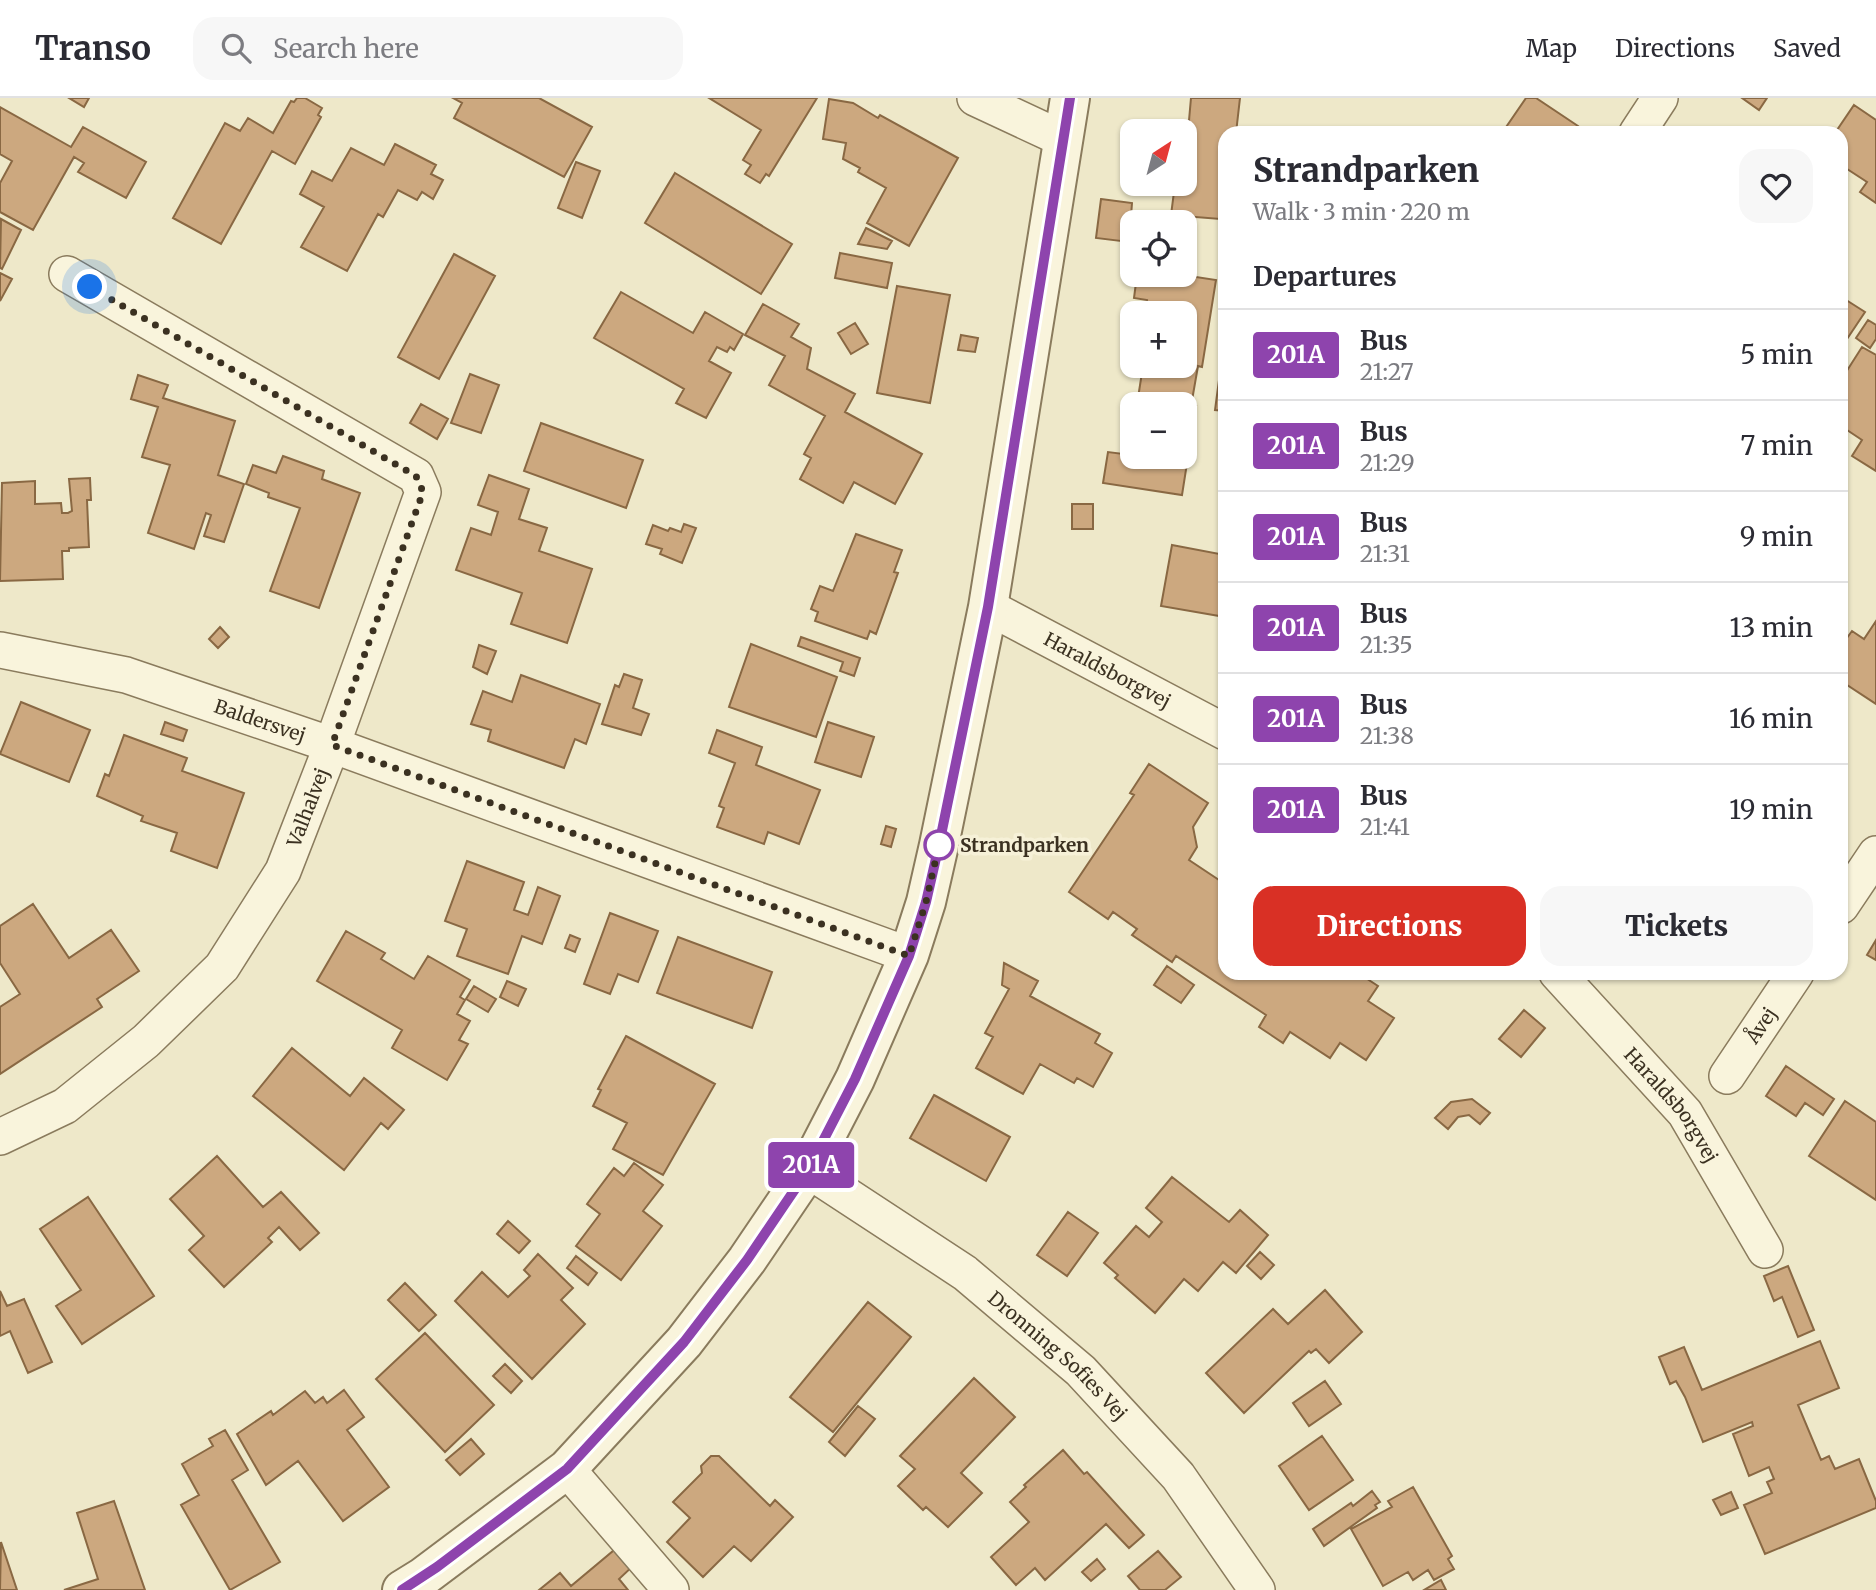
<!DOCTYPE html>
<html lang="en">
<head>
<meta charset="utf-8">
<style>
  :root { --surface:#fff; --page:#f7f7f7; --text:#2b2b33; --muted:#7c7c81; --line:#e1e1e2; --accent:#d93025 }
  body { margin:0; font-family:Merriweather,serif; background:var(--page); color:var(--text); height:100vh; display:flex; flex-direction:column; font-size:26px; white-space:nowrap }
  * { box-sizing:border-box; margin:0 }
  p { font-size:23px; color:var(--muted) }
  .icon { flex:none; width:38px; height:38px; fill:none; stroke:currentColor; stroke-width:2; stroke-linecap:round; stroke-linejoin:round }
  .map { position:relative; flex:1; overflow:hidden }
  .sheet { position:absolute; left:1218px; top:28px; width:630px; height:854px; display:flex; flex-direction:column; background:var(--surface); border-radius:21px; box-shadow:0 2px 5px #0004 }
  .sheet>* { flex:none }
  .badge { padding:0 14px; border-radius:5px; font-size:24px; line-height:46px }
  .needle { width:46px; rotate:36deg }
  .tools { position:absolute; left:1120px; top:21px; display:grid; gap:14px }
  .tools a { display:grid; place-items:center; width:77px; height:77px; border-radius:14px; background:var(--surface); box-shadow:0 2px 5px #0004; font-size:35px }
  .you { position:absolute; width:35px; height:35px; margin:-18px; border:5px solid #fff; border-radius:50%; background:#1a73e8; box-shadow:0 0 0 10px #1a73e833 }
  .map>.badge { position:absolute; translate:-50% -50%; box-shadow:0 0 0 4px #fff }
  h2 { padding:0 35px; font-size:26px; line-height:63px }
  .round { display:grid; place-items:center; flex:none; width:74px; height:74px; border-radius:21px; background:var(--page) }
  .summary { display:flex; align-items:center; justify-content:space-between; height:119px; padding:0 35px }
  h1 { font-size:33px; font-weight:800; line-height:52px }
  .primary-button { display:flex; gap:14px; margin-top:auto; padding:14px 35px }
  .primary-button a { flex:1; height:80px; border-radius:21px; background:var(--accent); color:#fff; font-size:28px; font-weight:800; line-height:80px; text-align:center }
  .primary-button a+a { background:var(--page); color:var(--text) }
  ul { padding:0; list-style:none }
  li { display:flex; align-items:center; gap:21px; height:91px; padding:0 35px; border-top:2px solid var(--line) }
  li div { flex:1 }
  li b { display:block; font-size:26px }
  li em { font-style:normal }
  li .badge { min-width:77px; font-weight:700; text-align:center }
  header { display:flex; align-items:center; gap:42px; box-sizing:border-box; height:98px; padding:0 35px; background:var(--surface); border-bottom:2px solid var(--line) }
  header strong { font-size:33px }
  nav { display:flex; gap:38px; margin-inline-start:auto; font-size:24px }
  .search { width:490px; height:63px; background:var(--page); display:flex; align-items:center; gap:18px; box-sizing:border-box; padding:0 24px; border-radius:21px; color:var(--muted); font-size:26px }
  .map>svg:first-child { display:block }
  .building { fill:#cca87f; stroke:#896843; stroke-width:2; fill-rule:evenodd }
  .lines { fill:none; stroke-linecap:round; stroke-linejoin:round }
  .minor-casing { stroke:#8a7b5d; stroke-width:38 }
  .tertiary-casing { stroke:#8a7b5d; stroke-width:42 }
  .minor { stroke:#f9f4dc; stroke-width:35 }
  .tertiary { stroke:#f9f4dc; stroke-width:38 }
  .line-casing { stroke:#fff; stroke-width:16 }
  .line { stroke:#8e44ad; stroke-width:10 }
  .walk { stroke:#3b3121; stroke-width:7; stroke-dasharray:0 12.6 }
  .stop-dot { fill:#fff; stroke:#8e44ad; stroke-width:3.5 }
  .labels { text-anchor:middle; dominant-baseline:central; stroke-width:7; stroke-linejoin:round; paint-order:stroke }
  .street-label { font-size:19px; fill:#3b3121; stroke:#f6f1d8 }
  .stop-label { font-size:19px; font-weight:bold; fill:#3b3121; stroke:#f6f1d8; text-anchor:start }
</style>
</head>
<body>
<header>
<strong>Transo</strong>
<div class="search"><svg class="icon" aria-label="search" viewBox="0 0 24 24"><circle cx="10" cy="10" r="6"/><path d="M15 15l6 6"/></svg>Search here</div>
<nav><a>Map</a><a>Directions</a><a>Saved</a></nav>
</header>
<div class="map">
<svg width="1876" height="1492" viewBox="0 0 1876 1492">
  <rect width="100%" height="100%" fill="#eee8c9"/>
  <!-- building -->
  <path class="building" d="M69 0H89L84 9Z
    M297 0H305L322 10 318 17 321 19 295 66 272 53 221 146 173 120 225 25 240 33 248 20 273 35 291 3 294 4Z
    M453 0H539L592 29 564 79 454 20 462 5Z
    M709 0H817L769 78 766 76 760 85 745 76 751 67 743 62 761 32Z
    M1191 0H1240L1236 35H1225V72L1220 121 1171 117 1175 86H1185V45H1187Z
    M1526 0H1536L1578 28 1574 35H1502Z
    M1742 0H1767L1759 12Z
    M829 1 853 5 878 20 880 17 958 60 909 148 867 125 886 90 858 74 860 70 843 61 846 45 823 41Z
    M1854 7 1876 22V105L1860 94 1867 84 1841 67V35H1835Z
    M0 9 71 49 83 29 146 64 126 100 78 74 84 65 74 59 33 132 0 114V85L12 63 0 56Z
    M395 46 436 67 431 76 443 82 433 101 422 94 417 102 398 92 383 119 378 116 347 173 301 149 324 109 300 96 312 73 332 83 351 50 384 67Z
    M576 64 600 73 582 120 558 110Z
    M675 75 792 146 761 196 645 125Z
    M1101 101 1132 105 1129 144 1096 140Z
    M1 121 21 132 2 171 0 170Z
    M866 130 892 143 887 151 858 146Z
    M840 155 892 165 887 190 835 180Z
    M454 156 495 178 439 281 398 259Z
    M0 175 12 181 0 203Z
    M1137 177H1183L1216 182 1202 269 1198 268 1191 308H1196L1182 397 1103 385 1108 354 1123 356 1132 299 1138 300 1143 268H1185V215H1145L1147 202 1134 200ZM1132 306H1185V359H1132Z
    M897 188 950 197 930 305 877 295Z
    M621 194 693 235 705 214 743 236 734 252 730 249 727 254 717 249 709 263 731 275 706 320 676 305 684 291 594 240Z
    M1843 200 1865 214 1841 250V203Z
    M763 206 799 226 791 239 811 250 807 271 855 296 845 314 922 356 895 406 854 384 843 405 800 381 811 360 804 356 825 318 769 287 785 258 745 237Z
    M1868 222 1876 227V241L1870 250 1856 240Z
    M855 225 868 246 851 256 838 235Z
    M961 237 978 240 975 254 958 252Z
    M1862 249 1876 257V373L1852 358 1862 342 1841 328V282Z
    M470 276 499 287 481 335 451 325Z
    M138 277 168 287 163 300 235 323 218 377 244 386 224 444 204 438 211 417 206 415 194 451 148 435 170 367 142 359 158 309 131 301Z
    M1219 282H1225V313L1215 312Z
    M421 306 448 321 437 341 410 325Z
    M541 325 643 362 626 410 524 373Z
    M283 358 324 373 322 381 360 395 319 510 270 493 300 410 268 399 269 395 246 386 253 367 276 375Z
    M489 377 529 391 519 421 547 430 539 453 592 471 567 545 511 526 522 495 456 472 471 430 491 437 498 414 478 407Z
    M90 380 91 402H87L89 449 69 450V453H62L63 481 0 483 2 385 35 383V406L61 405 62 415H68L72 413 69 381Z
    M1072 406H1093V431H1072Z
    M684 426 696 430 682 465 660 456 662 451 646 446 653 427 668 433 670 430 681 434Z
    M856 436 902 452 894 474 898 475 876 536 870 533 867 541 815 523 818 514 811 511 820 488 833 493Z
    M1172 447 1225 457V519L1161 508Z
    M1876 523V606L1841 583V548L1852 533 1864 541Z
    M220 529 229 539 218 550 209 541Z
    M801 539 860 560 854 578 840 573 843 564 798 548Z
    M751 546 837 579 816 639 729 609Z
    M479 547 496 553 487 576 473 569Z
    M624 576 642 582 633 610 649 616 641 637 602 626 615 587 619 589Z
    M521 577 600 606 586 646 575 641 564 670 488 643 491 632 471 626 483 593 512 604Z
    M21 604 90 632 69 684 0 656Z
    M165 624 187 632 183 643 161 636Z
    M828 624 874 639 861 679 815 664Z
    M717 632 762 649 756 667 820 692 799 746 768 734 764 746 717 729 724 710 719 708 735 665 709 655Z
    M124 637 187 660 182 673 244 695 217 770 171 753 177 735 141 723 143 718 97 698 105 676 109 678Z
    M1149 666 1208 705 1193 729 1197 749 1189 762 1225 786V875H1358L1378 888 1368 903 1394 920 1366 962 1340 945 1330 960 1290 934 1283 945 1259 929 1266 917 1176 858 1172 864 1132 837 1137 831 1113 814 1108 821 1069 794 1134 697 1130 695Z
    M886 728 896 731 891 749 881 746Z
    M467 763 524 784 514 812 528 817 538 789 560 798 542 846 522 838 508 876 457 858 467 831 445 823Z
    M33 806 69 860 111 832 139 873 97 901 102 909 0 976V909L20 896 0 865V828Z
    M610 815 658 833 638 884 618 876 610 896 584 886Z
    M346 833 385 855 381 861 414 881 428 858 470 882 460 899 465 902 457 916 470 923 459 942 468 946 447 982 392 950 402 932 317 883Z
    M570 837 580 841 575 854 565 850Z
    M678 839 772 874 752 930 657 895Z
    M1876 842V862L1867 857Z
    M1004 865 1038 883 1030 898 1100 936 1095 945 1112 955 1093 989 1077 980 1074 985 1040 966 1023 996 976 970 993 939 985 935 1009 891 1002 887Z
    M1167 868 1194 887 1181 905 1154 887Z
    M507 883 526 891 518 908 500 899Z
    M474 888 496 901 488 914 466 901Z
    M1524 912 1545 930 1521 959 1499 941Z
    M626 938 715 986 663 1077 613 1051 627 1025 593 1008 601 992 598 991Z
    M292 950 350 998 364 980 404 1012 388 1031 381 1025 344 1072 253 998Z
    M1786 968 1834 1001 1823 1017 1805 1005 1796 1018 1766 998Z
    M934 997 1010 1039 986 1083 910 1040Z
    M1472 1001 1490 1015 1480 1026 1469 1017 1458 1019 1448 1031 1435 1020 1451 1004Z
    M1845 1003 1876 1024V1102L1809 1058Z
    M217 1058 263 1109 281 1094 319 1135 300 1152 279 1129 268 1140 272 1144 224 1189 189 1152 204 1138 170 1101Z
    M634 1065 663 1087 643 1113 662 1128 621 1182 576 1148 600 1116 587 1106 614 1070 624 1078Z
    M1172 1079 1229 1124 1240 1112 1268 1137 1236 1175 1223 1164 1198 1193 1184 1181 1155 1215 1115 1180 1118 1177 1104 1165 1136 1128 1149 1139 1162 1124 1146 1110Z
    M88 1099 154 1198 82 1246 56 1208 81 1192 40 1131Z
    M1068 1114 1098 1135 1067 1178 1037 1157Z
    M508 1123 530 1143 519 1155 497 1136Z
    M1260 1154 1274 1167 1261 1181 1247 1168Z
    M538 1156 573 1190 561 1202 585 1226 532 1281 455 1203 482 1174 508 1199 530 1178 524 1172Z
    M576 1158 597 1175 588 1187 567 1170Z
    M1788 1168 1814 1232 1798 1239 1782 1199 1774 1203 1764 1178Z
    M405 1185 436 1217 419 1233 388 1202Z
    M1325 1192 1362 1234 1329 1265 1316 1251 1311 1255 1309 1253 1244 1315 1206 1275 1273 1211 1288 1226Z
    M0 1193 7 1208 24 1201 52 1264 28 1275 10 1233 0 1238Z
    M868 1204 911 1239 833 1334 790 1299Z
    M425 1235 494 1307 445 1354 376 1281Z
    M1820 1243 1839 1290 1798 1307 1821 1362 1829 1358 1835 1371 1859 1361 1876 1403V1410L1765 1456 1744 1407 1772 1395 1767 1384 1774 1381 1769 1369 1749 1378 1733 1336 1753 1328 1752 1324 1703 1344 1685 1299 1676 1283 1670 1286 1659 1259 1684 1249 1702 1292Z
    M505 1266 522 1283 511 1295 493 1278Z
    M974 1280 1015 1319 961 1375 982 1395 948 1429 926 1409 923 1412 898 1388 915 1371 900 1358Z
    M1325 1283 1341 1306 1309 1328 1293 1305Z
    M344 1292 364 1319 347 1332 389 1389 343 1423 298 1363 266 1387 237 1336 271 1313 273 1317 305 1293 315 1305 323 1299 327 1305Z
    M858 1308 875 1321 845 1358 829 1344Z
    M225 1332 248 1372 232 1382 280 1464 230 1492 181 1407 199 1397 182 1366 213 1348 209 1341Z
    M1322 1338 1353 1382 1309 1412 1279 1368Z
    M471 1341 484 1356 460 1377 446 1362Z
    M1063 1352 1084 1376 1087 1374 1144 1437 1129 1450 1106 1426 1045 1482 1035 1470 1016 1487 991 1459 1029 1424 1010 1404 1026 1389 1024 1387Z
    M711 1358H719L770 1408 775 1402 793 1419 751 1463 734 1448 703 1479 667 1444 690 1420 673 1404 702 1375 701 1368Z
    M1413 1389 1452 1458 1448 1461 1454 1471 1434 1482 1428 1472 1413 1482 1408 1474 1383 1488 1351 1431 1392 1409 1388 1403Z
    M1372 1393 1380 1404 1375 1407 1377 1410 1324 1448 1313 1431 1351 1405 1353 1408Z
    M1731 1394 1738 1410 1721 1417 1713 1402Z
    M114 1403 145 1492H64L98 1481 77 1415Z
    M1 1444 17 1492H0Z
    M619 1448 635 1466 619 1481 628 1492H539L560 1475 571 1488Z
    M1158 1453 1181 1479 1165 1492H1140L1128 1478Z
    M1097 1461 1105 1471 1091 1483 1082 1474Z
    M1441 1482 1446 1492H1424Z"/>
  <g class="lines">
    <defs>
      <g id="minor">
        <path d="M975 0 1063 41"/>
        <path d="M1637 35 1660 0"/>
        <path id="s1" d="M988 509 1225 634"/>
        <path id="s2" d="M0 552 126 577 332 647 909 857"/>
        <path d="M1841 808 1876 756"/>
        <path id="s3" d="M1557 875 1685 1015 1765 1152"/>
        <path id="s4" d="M1727 978 1796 875"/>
        <path id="s5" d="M0 1039 65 1008 146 943 222 869 283 773 332 647 423 394 416 378 67 176"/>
        <path id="s6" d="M808 1072 965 1175 1081 1273 1178 1378 1257 1492"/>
        <path d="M567 1371 671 1492"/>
      </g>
      <path id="tertiary" d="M402 1492 423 1479 567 1371 684 1244 747 1162 808 1072 855 981 909 857 926 804 939 747 988 509 1070 0"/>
    </defs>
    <!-- minor casing -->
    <use href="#minor" class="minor-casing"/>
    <!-- tertiary casing -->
    <use href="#tertiary" class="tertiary-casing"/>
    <!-- minor -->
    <use href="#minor" class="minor"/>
    <!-- tertiary -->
    <use href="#tertiary" class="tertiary"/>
  </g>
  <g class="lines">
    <defs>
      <path id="line" d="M402 1492 437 1469 567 1371 684 1244 747 1162 808 1072 855 981 909 858 926 804 939 747 988 509 1070 0"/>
    </defs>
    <!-- line casing -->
    <use href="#line" class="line-casing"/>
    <!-- line -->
    <use href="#line" class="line"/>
    <!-- walk -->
    <path class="walk" d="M90 189 416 378 423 394 332 647 909 858 926 804 939 747"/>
  </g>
  <!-- markers -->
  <circle class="stop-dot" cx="939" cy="747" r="14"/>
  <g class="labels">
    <!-- street labels -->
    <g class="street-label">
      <text stroke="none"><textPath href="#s1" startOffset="135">Haraldsborgvej</textPath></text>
      <text stroke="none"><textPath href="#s2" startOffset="270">Baldersvej</textPath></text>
      <text stroke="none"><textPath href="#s5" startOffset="464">Valhalvej</textPath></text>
      <text stroke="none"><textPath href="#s4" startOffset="61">Åvej</textPath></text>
      <text stroke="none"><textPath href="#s3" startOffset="175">Haraldsborgvej</textPath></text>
      <text stroke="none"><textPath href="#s6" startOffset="312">Dronning Sofies Vej</textPath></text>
    </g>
    <!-- stop labels -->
    <g class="stop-label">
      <text x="960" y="747">Strandparken</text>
    </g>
  </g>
</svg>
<div class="tools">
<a><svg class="needle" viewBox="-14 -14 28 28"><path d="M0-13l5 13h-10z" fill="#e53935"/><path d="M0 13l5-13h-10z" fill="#7c7c81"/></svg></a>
<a><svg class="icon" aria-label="locate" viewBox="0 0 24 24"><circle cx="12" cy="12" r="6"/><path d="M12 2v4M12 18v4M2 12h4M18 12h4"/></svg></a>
<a>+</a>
<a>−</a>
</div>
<div class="you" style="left:90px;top:189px"></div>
<b class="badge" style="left:811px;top:1067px;background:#8e44ad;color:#fff">201A</b>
<section class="sheet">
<div class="summary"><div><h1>Strandparken</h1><p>Walk · 3 min · 220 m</p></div><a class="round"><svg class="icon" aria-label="heart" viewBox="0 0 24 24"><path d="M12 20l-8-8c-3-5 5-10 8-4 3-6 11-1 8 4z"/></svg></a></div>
<h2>Departures</h2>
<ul>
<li><span class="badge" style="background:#8e44ad;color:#fff">201A</span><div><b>Bus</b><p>21:27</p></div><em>5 min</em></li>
<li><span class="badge" style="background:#8e44ad;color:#fff">201A</span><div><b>Bus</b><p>21:29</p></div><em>7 min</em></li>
<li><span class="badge" style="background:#8e44ad;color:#fff">201A</span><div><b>Bus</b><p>21:31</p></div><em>9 min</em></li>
<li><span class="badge" style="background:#8e44ad;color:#fff">201A</span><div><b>Bus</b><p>21:35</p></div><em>13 min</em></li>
<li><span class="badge" style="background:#8e44ad;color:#fff">201A</span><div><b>Bus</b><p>21:38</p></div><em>16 min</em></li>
<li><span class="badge" style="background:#8e44ad;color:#fff">201A</span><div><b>Bus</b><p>21:41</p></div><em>19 min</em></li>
</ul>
<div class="primary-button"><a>Directions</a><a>Tickets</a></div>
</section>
</div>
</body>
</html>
